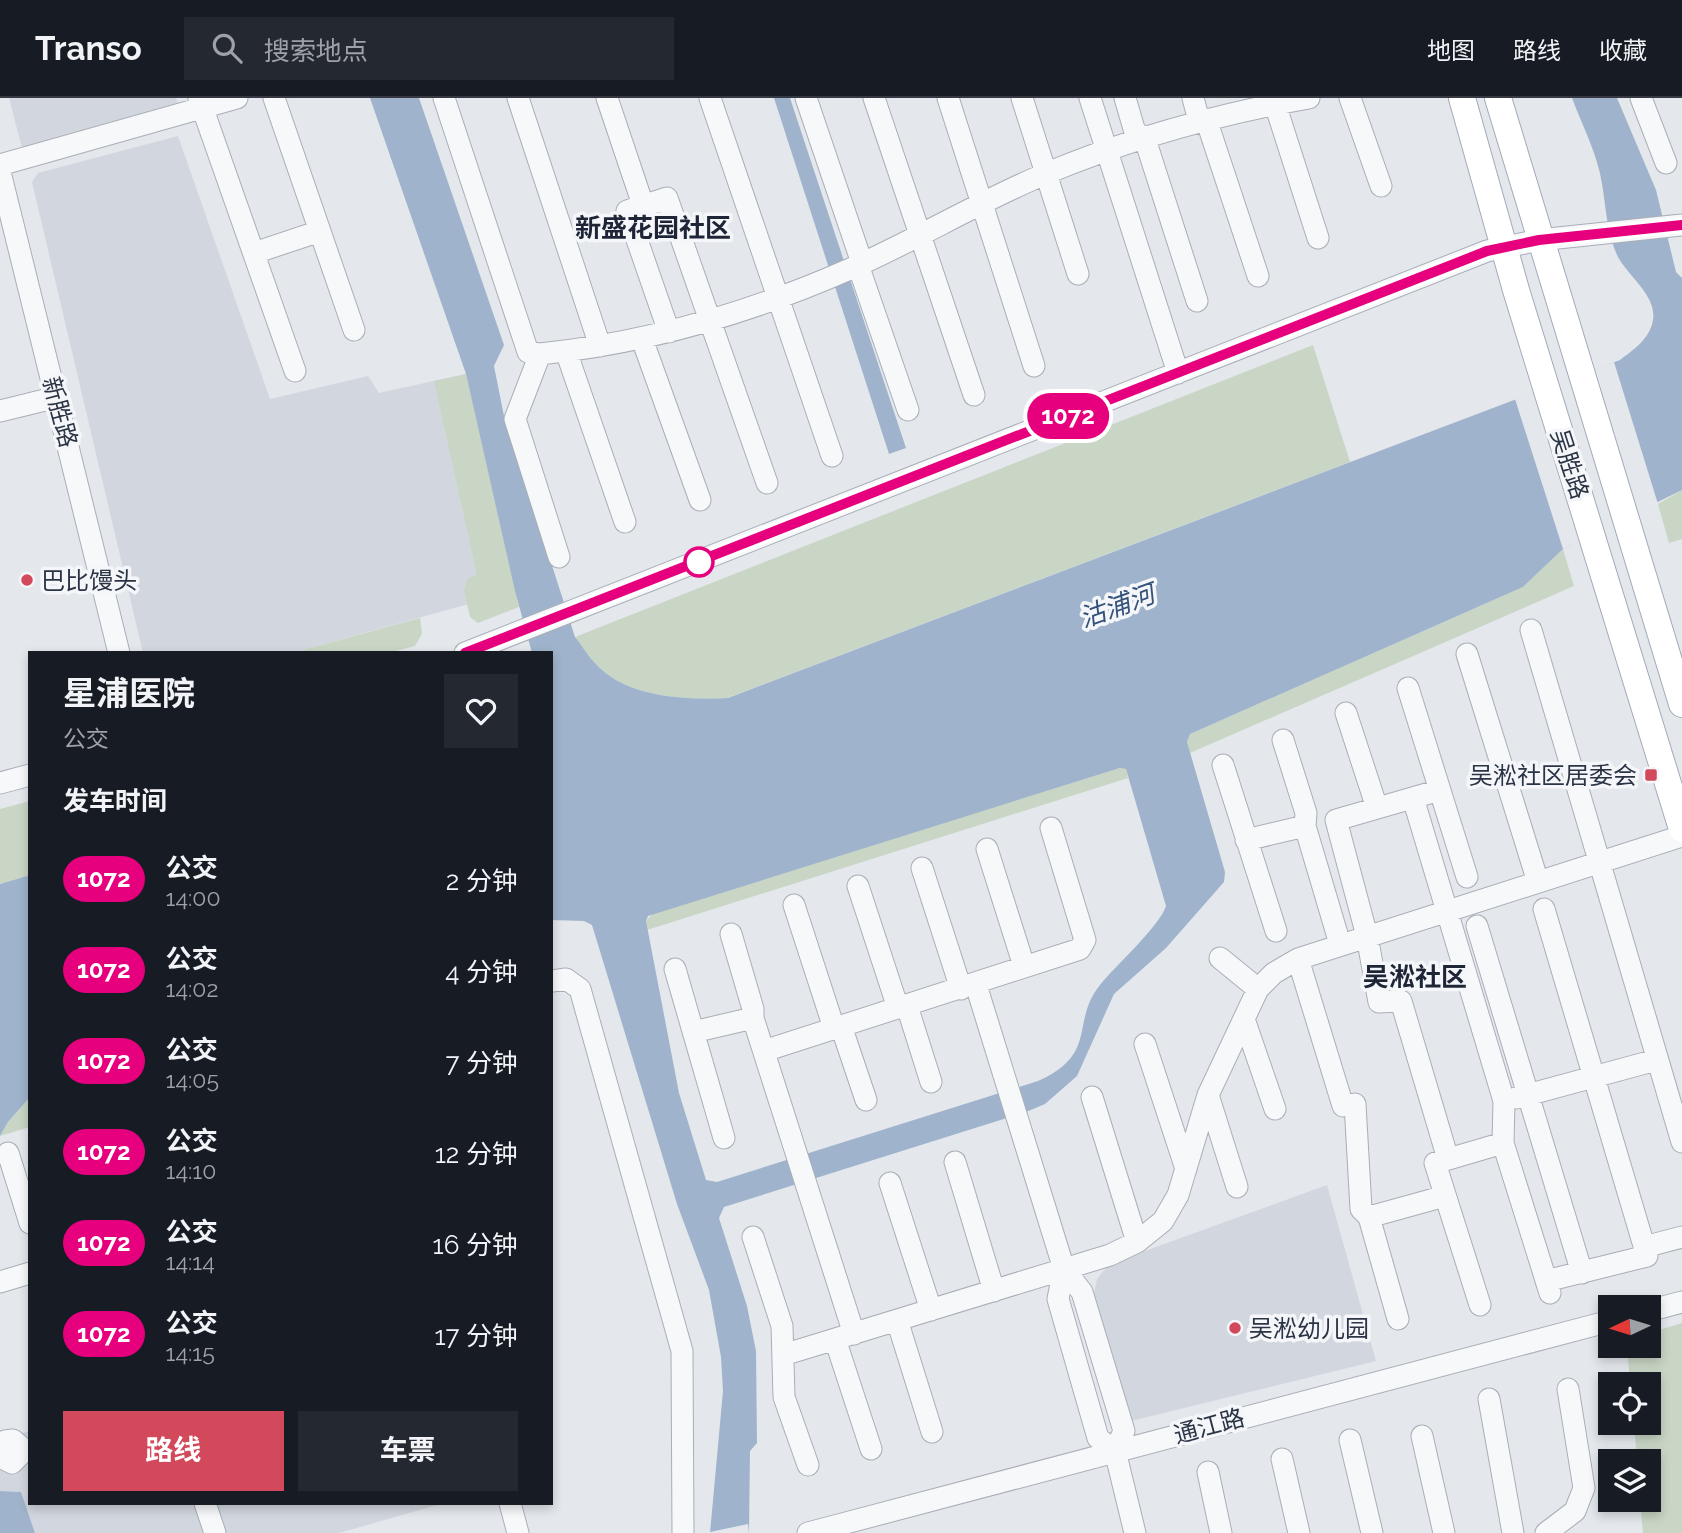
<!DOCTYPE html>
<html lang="zh">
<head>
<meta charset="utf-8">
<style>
  :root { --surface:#171b24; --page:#242831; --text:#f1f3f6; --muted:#9ea1a6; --line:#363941; --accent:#d1495b }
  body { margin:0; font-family:Raleway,"Noto Sans SC",sans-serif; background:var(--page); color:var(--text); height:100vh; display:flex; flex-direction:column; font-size:26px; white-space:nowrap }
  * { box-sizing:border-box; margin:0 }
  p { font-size:23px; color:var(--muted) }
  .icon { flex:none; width:38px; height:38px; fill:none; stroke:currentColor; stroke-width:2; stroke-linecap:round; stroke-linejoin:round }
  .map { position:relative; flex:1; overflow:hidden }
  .drawer { position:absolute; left:28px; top:553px; width:525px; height:854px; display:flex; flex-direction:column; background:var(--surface); border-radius:0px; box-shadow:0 4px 10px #0003 }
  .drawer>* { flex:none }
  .badge { padding:0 14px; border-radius:23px; font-size:24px; line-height:46px }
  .needle { width:46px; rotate:266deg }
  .tools { position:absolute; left:1598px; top:1197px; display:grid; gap:14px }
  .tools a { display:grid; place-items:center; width:63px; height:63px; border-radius:0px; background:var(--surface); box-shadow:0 4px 10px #0003; font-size:35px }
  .map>.badge { position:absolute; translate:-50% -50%; box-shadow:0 0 0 4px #fff }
  h2 { padding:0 35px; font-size:26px; line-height:63px }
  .round { display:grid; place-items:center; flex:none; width:74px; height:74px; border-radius:0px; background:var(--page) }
  .overview { display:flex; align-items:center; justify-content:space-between; height:119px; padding:0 35px }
  h1 { font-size:33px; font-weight:700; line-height:52px }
  .cta { display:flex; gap:14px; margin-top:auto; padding:14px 35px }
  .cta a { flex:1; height:80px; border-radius:0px; background:var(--accent); color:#fff; font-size:28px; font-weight:700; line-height:80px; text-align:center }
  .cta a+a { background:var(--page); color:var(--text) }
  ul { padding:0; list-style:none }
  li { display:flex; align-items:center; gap:21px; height:91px; padding:0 35px }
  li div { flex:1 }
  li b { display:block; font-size:26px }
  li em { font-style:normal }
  li .badge { min-width:77px; font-weight:700; text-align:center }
  header { display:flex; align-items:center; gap:42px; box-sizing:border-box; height:98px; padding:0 35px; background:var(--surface); border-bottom:2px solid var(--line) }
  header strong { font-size:33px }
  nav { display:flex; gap:38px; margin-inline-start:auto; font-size:24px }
  .search { width:490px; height:63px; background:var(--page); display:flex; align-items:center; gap:18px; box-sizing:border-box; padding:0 24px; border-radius:0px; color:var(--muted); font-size:26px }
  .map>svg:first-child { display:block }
  .built { fill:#d2d6de }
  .green { fill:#c9d6c5 }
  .water { fill:#9fb4cc; fill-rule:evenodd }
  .pier { fill:#e4e7ec }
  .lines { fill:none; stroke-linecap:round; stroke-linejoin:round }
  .minor-casing { stroke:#a9aeb7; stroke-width:23 }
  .major-casing { stroke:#a3abb8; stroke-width:28 }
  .minor { stroke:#f7f8fa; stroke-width:21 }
  .major { stroke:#fff; stroke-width:26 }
  .line-casing { stroke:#fff; stroke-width:16 }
  .line { stroke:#e6007e; stroke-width:10 }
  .stop-dot { fill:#fff; stroke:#e6007e; stroke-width:3.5 }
  .poi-dot { fill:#d1495b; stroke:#f4f6f9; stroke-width:2.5 }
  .labels { text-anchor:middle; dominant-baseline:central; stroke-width:7; stroke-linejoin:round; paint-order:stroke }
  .street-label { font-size:24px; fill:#2b3445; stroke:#f4f6f9 }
  .poi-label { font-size:24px; fill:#2b3445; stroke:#f4f6f9; text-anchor:start }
  .neighbourhood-label { font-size:26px; font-weight:bold; fill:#1d2536; stroke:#f4f6f9 }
  .water-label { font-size:26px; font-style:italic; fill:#34527a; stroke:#f4f6f9 }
</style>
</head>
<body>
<header>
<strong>Transo</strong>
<div class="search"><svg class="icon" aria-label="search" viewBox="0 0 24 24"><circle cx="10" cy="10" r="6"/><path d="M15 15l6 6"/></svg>搜索地点</div>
<nav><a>地图</a><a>路线</a><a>收藏</a></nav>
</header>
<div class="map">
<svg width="1682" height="1435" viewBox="0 0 1682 1435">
  <rect width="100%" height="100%" fill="#e4e7ec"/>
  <!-- built -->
  <path class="built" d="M9 0H176L178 5 22 50Z
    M178 38 270 301 368 278 379 295 466 276 515 493 292 555H143L32 84 38 75Z
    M1327 1087 1376 1263 1131 1323 1094 1196 1097 1181 1109 1166Z
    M30 1333V1405H444L339 1435H35L21 1394 0 1393V1341Z"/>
  <!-- green -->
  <path class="green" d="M1313 247 1350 364 727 600C685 602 626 600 595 565 587 557 582 547 575 539Z
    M466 276 519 509 478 525 470 519 464 492 468 480 477 477 434 283Z
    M1682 392V441L1669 445 1658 406Z
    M1563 451 1574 488 1190 655 1187 644 1190 636 1523 489Z
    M420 520 422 536 415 548 388 555H292Z
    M1120 670 1126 671 1128 680 647 832 646 823 653 815Z
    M30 703V777L0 786V711Z
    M30 999V1029L0 1038 8 1024Z
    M1682 1225V1435H1643L1640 1402H1648V1363H1637L1634 1325H1648V1286H1630L1627 1248H1648L1649 1235Z"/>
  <!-- water -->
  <path class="water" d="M370 0H419L504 247 494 268 504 318 575 539C582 547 587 557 595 565 626 600 685 602 728 600L1620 262C1633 252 1650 241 1653 222 1657 198 1629 179 1618 159 1607 137 1606 109 1602 86 1598 57 1582 27 1572 0H1617L1656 92 1676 174 1682 180V392L1563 451 1523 489 1190 636 1187 644 1225 774 1224 784 1166 850 1114 896 1077 978 1045 1006 1026 1014 724 1109 719 1120 747 1208 756 1253 757 1345 750 1353 749 1435H710L723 1293 721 1259 709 1192 677 1106 592 827 584 823 551 822V555H532L515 493 466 276ZM1120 670 1126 671 1166 808C1160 828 1115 868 1100 887 1070 924 1099 956 1038 983L717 1084 706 1082 679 995 646 823 648 818Z
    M774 0H790L906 350 889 356Z
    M30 777V999L8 1024 0 1038V786Z
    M0 1393 21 1394 35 1435H0Z"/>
  <!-- pier -->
  <path class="pier" d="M1614 264 1658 406 1563 451 1515 301Z
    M748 1426 749 1435H710V1434Z"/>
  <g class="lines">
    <defs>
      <path id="minor" d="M199 0 295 273
        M274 0 354 232
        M444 0 528 254 540 256C648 245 750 215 850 171 916 142 978 104 1045 76 1131 40 1218 16 1309 0
        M518 0 600 248
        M607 0 643 107
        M710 0 832 358
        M806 0 862 165
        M874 0 974 297
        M948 0 1034 268
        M1022 0 1078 176
        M1090 0 1178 275
        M1125 0 1137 41
        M1193 0 1199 23
        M1350 0 1381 88
        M1641 0 1666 65
        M1275 6 1318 140
        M1206 21 1258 178
        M1144 38 1197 203
        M0 67 237 0
        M0 74 119 555
        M254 155 320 133
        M858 167 908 312
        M669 234 627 113 667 100 767 385
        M642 241 700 402
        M566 253 625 424
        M540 256 515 321 559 459
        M0 313 57 299
        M1531 532 1682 1044
        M465 555 1487 153 1539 142 1682 127
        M1467 556 1538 784
        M1408 590 1467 779
        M1346 615 1377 710
        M1283 642 1306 715 1305 728 1340 846
        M1223 667 1276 833
        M0 685 30 677
        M1440 692 1336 722 1367 838 1379 904 1401 903 1448 1061
        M1413 700 1504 1003 1503 1045 1550 1195
        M1246 742 1305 728
        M987 751 1024 868
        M922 770 961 891
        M858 788 898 910
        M794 807 834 930
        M1544 811 1647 1158 1546 1183
        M1477 828 1582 1175
        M731 836 753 911V920L854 1236
        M1220 860 1258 891
        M1298 861 1343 1008 1355 1006 1361 1111 1369 1119 1398 1221
        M675 871 724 1040
        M552 883 566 881 580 891 682 1253 683 1435
        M976 887 1064 1171 1082 1194 1124 1333 1115 1353 1135 1435
        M907 908 931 984
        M1244 921 1275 1011
        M841 928 866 1002
        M693 934 753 920
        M1145 946 1186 1071
        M764 953 1080 851 1085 842 1051 730
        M1208 997 1237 1089
        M1092 999 1137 1144
        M1516 1000 1656 962
        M8 1055 30 1125
        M955 1064 994 1193
        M890 1085 931 1212
        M1369 1119 1445 1098
        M753 1139 782 1228 784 1299 808 1367
        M1644 1149 1682 1139
        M1064 1171 1058 1201 1098 1340 1115 1353
        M0 1184 30 1175
        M1480 1207 1435 1065 1503 1045
        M1648 1213 1682 1204
        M897 1222 932 1334
        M835 1241 871 1351
        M783 1257 1110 1157 1137 1144 1163 1123 1178 1097 1208 997 1258 891 1274 875 1298 861 1682 738
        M1489 1301 1513 1435
        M1422 1338 1444 1435
        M1350 1342 1372 1435
        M0 1349 5 1343 13 1342 20 1348 21 1356 12 1365 0 1359
        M1282 1361 1299 1435
        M1208 1374 1221 1435
        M205 1405 215 1435
        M510 1405 518 1435
        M808 1435 1610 1223
        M1546 1435 1575 1413 1584 1390 1568 1291"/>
      <path id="major" d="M1462 0 1516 192 1682 731
        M1498 0 1682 606"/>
    </defs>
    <!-- minor casing -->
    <use href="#minor" class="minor-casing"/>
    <!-- major casing -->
    <use href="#major" class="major-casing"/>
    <!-- minor -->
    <use href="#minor" class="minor"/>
    <!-- major -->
    <use href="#major" class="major"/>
  </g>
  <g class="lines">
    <defs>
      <path id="line" d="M465 555 1487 153 1539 142 1682 127"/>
    </defs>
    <!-- line casing -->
    <use href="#line" class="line-casing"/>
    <!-- line -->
    <use href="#line" class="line"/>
  </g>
  <!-- markers -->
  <circle class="stop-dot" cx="699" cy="464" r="14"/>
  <g class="poi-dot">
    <circle cx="27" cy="482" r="7"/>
    <rect x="1644" y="670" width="14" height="14" rx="3.5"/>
    <circle cx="1235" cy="1230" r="7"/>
  </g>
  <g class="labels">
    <!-- street labels -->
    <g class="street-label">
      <text transform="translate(60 314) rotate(75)">新胜路</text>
      <text transform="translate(1570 366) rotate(72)">吴胜路</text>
      <text transform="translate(1209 1328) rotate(-15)">通江路</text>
    </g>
    <!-- poi labels -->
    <g class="poi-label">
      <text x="41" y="482">巴比馒头</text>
      <text x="1637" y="677" text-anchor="end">吴淞社区居委会</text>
      <text x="1249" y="1230">吴淞幼儿园</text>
    </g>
    <!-- neighbourhood labels -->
    <g class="neighbourhood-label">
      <text x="653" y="130">新盛花园社区</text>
      <text x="1415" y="879">吴淞社区</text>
    </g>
    <!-- water labels -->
    <g class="water-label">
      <text transform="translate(1117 508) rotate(-20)">沽浦河</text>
    </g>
  </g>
</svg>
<div class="tools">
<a><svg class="needle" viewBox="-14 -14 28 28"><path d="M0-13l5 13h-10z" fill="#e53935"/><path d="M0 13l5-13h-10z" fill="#9ea1a6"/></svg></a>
<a><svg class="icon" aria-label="locate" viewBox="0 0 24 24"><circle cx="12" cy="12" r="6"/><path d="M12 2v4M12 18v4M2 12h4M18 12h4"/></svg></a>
<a><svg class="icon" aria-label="layers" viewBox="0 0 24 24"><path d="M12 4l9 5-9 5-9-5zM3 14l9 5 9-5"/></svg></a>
</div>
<b class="badge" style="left:1068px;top:318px;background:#e6007e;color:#fff">1072</b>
<section class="drawer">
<div class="overview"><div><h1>星浦医院</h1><p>公交</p></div><a class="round"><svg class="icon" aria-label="heart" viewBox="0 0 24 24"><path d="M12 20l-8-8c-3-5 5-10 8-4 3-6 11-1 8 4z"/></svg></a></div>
<h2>发车时间</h2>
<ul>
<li><span class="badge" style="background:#e6007e;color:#fff">1072</span><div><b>公交</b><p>14:00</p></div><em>2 分钟</em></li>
<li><span class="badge" style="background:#e6007e;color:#fff">1072</span><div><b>公交</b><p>14:02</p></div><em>4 分钟</em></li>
<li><span class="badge" style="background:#e6007e;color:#fff">1072</span><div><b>公交</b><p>14:05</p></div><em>7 分钟</em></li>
<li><span class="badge" style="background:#e6007e;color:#fff">1072</span><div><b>公交</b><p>14:10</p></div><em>12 分钟</em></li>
<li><span class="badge" style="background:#e6007e;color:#fff">1072</span><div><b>公交</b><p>14:14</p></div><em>16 分钟</em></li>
<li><span class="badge" style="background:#e6007e;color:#fff">1072</span><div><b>公交</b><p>14:15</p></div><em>17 分钟</em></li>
</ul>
<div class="cta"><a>路线</a><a>车票</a></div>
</section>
</div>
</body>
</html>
